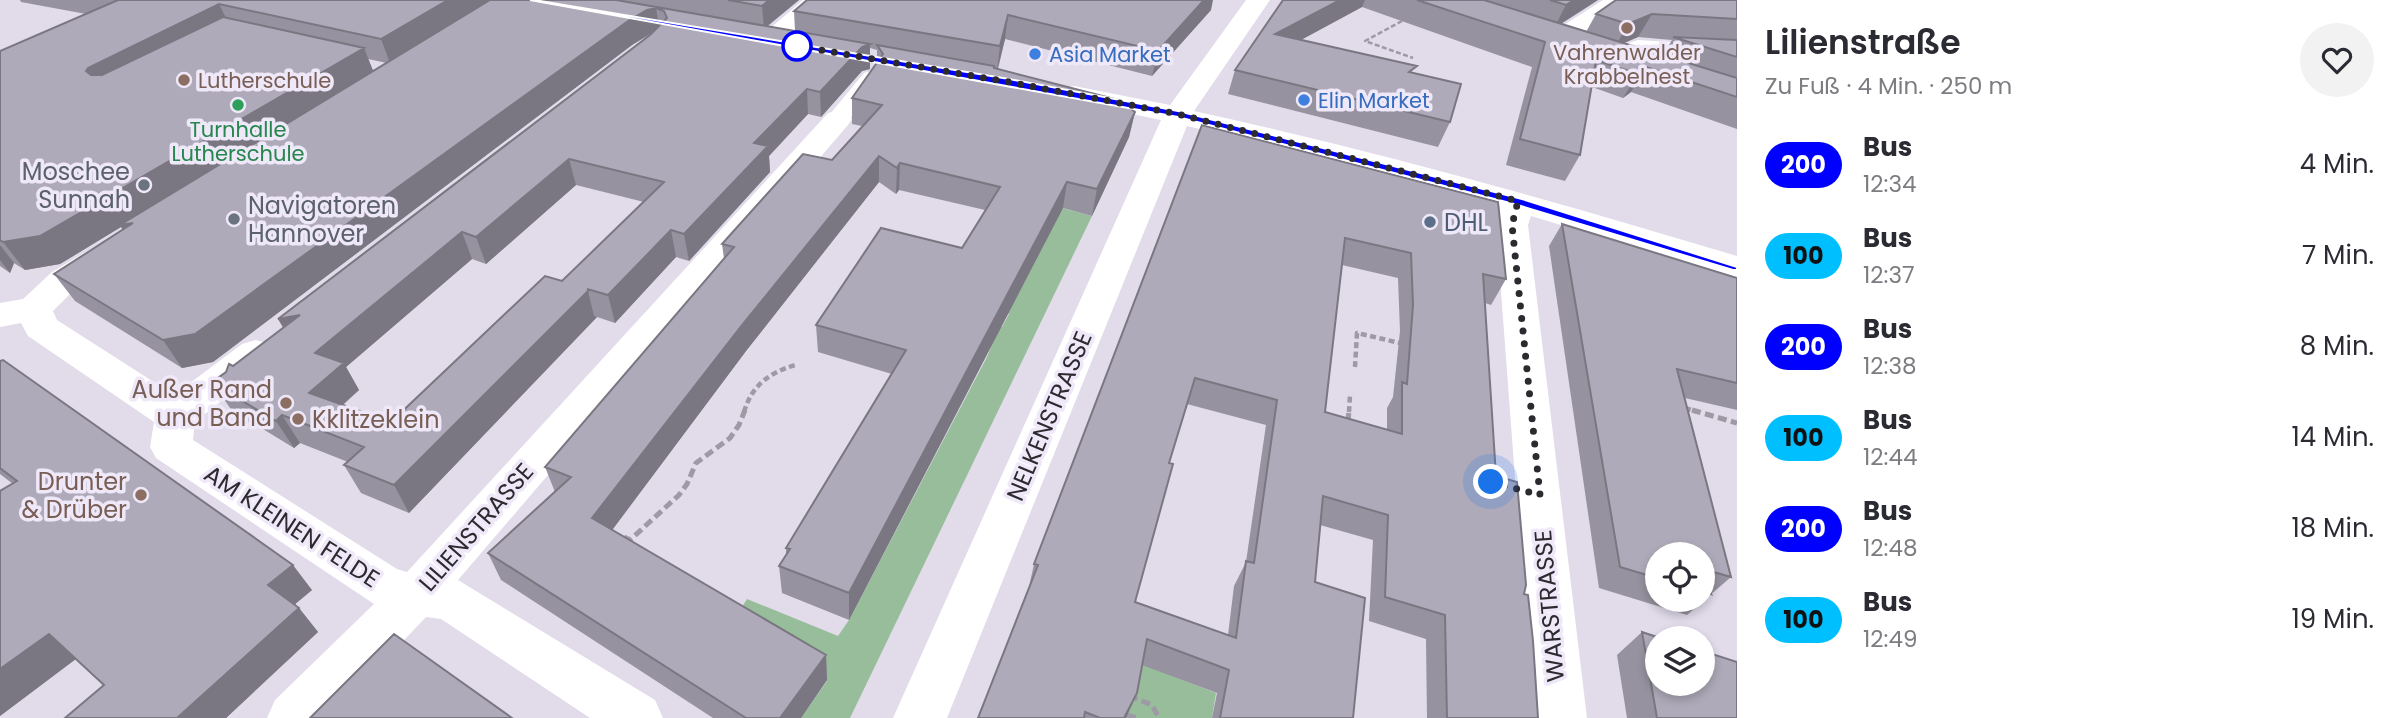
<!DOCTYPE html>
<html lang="de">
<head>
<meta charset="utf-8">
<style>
  :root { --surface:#fff; --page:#f2f2f3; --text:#2b2b33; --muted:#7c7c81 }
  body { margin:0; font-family:Poppins,sans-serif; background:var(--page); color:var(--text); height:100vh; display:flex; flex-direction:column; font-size:26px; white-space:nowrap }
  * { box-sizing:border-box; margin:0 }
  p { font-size:23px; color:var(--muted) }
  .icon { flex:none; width:38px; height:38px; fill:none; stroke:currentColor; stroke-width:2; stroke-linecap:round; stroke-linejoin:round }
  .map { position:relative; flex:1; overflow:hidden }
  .side { display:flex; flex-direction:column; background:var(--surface); width:665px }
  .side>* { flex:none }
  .badge { padding:0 14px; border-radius:23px; font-size:24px; line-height:46px }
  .tools { position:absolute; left:1645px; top:542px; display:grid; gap:14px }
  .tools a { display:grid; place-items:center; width:70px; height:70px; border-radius:50%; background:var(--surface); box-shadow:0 4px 10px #0003; font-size:35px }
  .you { position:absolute; width:35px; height:35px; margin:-18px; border:5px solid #fff; border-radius:50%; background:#1a73e8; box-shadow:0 0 0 10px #1a73e833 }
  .map>.badge { position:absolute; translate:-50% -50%; box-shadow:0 0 0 4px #fff }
  .round { display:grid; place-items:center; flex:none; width:74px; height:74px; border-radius:37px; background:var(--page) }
  .overview { display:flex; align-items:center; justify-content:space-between; height:119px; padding:0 28px }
  h1 { font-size:33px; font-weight:600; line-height:52px }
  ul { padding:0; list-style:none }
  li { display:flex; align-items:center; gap:21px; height:91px; padding:0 28px }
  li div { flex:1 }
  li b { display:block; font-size:26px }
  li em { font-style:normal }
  li .badge { min-width:77px; font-weight:700; text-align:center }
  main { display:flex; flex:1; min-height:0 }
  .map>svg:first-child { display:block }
  .green { fill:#98bd9b }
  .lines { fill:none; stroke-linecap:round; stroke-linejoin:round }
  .path-far2 { stroke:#9e99a5; stroke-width:2.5; stroke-dasharray:5 2.5; stroke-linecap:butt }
  .path-far1 { stroke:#9e99a5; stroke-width:4.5; stroke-dasharray:6 3.5; stroke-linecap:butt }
  .path { stroke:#9e99a5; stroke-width:5; stroke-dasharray:9 4.5; stroke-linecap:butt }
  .pedestrian { fill:#fff; fill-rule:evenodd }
  .minor { fill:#fff; fill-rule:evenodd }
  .wall { fill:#96929f; fill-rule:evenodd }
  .shaded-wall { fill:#7a7782 }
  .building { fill:#afaab9; stroke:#7a7782; stroke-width:2; fill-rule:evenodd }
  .line { fill:#00f; stroke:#fff; stroke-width:2 }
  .walk { stroke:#2c292f; stroke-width:7; stroke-dasharray:0 12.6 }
  .education-dot { fill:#8d6e63; stroke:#eee8f8; stroke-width:2.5 }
  .stop-dot { fill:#fff; stroke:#00f; stroke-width:3.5 }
  .shop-dot { fill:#3f7fe0; stroke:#eee8f8; stroke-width:2.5 }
  .leisure-dot { fill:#2e9e5b; stroke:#eee8f8; stroke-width:2.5 }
  .worship-dot { fill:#6b7280; stroke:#eee8f8; stroke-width:2.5 }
  .service-dot { fill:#5c6f8a; stroke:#eee8f8; stroke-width:2.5 }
  .labels { text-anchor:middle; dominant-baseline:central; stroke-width:7; stroke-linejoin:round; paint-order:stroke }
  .far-education-label { font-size:21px; fill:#785e54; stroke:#eee8f8 }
  .far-shop-label { font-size:21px; fill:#366cbe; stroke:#eee8f8; text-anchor:start }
  .far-leisure-label { font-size:21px; fill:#27864d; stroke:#eee8f8 }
  .worship-label { font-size:24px; fill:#5b616d; stroke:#eee8f8; text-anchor:end }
  .service-label { font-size:24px; fill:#4e5e75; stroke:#eee8f8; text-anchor:start }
  .education-label { font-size:24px; fill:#785e54; stroke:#eee8f8; text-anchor:end }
  .street-label { font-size:24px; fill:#2c292f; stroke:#eee8f8 }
</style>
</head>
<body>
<main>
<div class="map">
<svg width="1737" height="718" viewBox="0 0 1737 718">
  <rect width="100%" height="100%" fill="#e1dbea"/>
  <!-- green -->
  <path class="green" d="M1062 208 1092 216 850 718H801L827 681 732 623 747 599 838 636 849 620 987 357 999 327H1002L1009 314 1006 312Z
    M1119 628 1170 675 1216 693 1212 718H1126L1129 707Z"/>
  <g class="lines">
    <!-- path-far2 -->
    <path class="path-far2" d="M1402 21 1365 41 1413 58"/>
    <!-- path-far1 -->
    <path class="path-far1" d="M1355 367 1357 333 1400 343
      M1685 408 1698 412
      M744 412C752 385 769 373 795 365
      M1349 412 1350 395"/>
    <!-- path -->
    <path class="path" d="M1692 410 1737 423
      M1348 422 1349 410
      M624 537 630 540 679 495 687 484 696 463 730 438 739 425 745 410
      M1129 696 1152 705 1159 718
      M1127 715 1137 718"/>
    <!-- pedestrian -->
    <path class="pedestrian" d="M871 71 878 73 881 77 846 124H830L827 119 830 114 864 73Z"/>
    <!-- minor -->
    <path class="minor" d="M803 0H829L779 46 770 49 761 46 757 41 761 36Z
      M1246 0H1270L1194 111C1378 151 1557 202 1737 256V278L1531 216 1528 225 1587 718H1533L1496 225 1500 207 1316 157 1187 126 947 718H893L1161 120 1064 100 1060 94 1064 88 1074 86 1170 105Z
      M1603 0H1631L1627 5 1566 45 1557 48 1548 45 1544 40 1548 35Z
      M1638 40 1737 46V62C1708 60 1676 54 1646 56 1632 57 1626 70 1610 66L1606 60 1629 43Z
      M838 110 848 113 852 119 848 125 458 580 655 700 663 718H590L441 619 426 617 330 718H267L275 700 374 604 156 458 150 447 154 422 28 336 21 323 0 327V303L23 299 52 272 94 247 106 244 118 247 123 254 118 261 76 288 53 311 57 320 174 395 242 344 256 340 270 344 275 353 270 362 195 422 193 440 397 569 407 572 828 113Z"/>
  </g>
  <!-- wall -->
  <path class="wall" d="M20 0H799L767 26 795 31 794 11 1211 10 1152 76 1005 39 998 69 1135 112 1129 137 1092 216 1063 208 849 620 782 593 779 566 786 555V548L892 374 818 352 816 325 962 248 985 210 899 190 896 194 879 182 746 351 612 530 826 655 827 680 801 718H713L501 580 488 553 555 492 545 467 724 259 722 244 832 160 862 126 852 124V98L877 63V50L870 48V69L862 71 821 117 808 114 769 156 770 172 689 261 676 257 615 323 597 317 409 513 361 493 344 465 348 462 300 443 294 448 258 426 237 418 212 382 283 328 651 34 632 45 213 362 182 368 75 301 54 274 123 229 121 227 60 264 25 270 14 263 10 273 0 266V51L86 14 21 2ZM368 59 387 63 373 71ZM576 185 644 202 562 281 391 422 343 405 359 390 346 367 472 259 486 264Z
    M1283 0H1598L1561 24 1586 32 1596 14 1737 0V129L1631 92 1623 98 1592 87 1580 155 1565 181 1506 165 1532 67 1362 7 1301 40 1414 73 1450 122 1438 147 1228 94 1235 70ZM1638 37 1672 40 1662 55 1624 43Z
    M1202 125 1506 279 1491 305 1485 303 1496 476 1524 594 1538 718H1427L1426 639 1369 621 1373 540 1320 525 1315 582 1353 718H1212L1217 693 1142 665 1137 693 1126 718H978L1029 587 1034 564ZM1342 265 1398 278 1400 331 1393 397 1387 408V430L1325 412ZM1187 404 1266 425 1246 562 1234 586 1228 635 1135 602 1169 463Z
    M1562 224 1737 278V410L1685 398 1731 577 1687 615 1599 588 1549 246ZM1657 555H1703V600H1657Z
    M0 361 312 590 295 604 299 608 318 632 226 718H65L104 685 76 659 0 716 13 484 0 474Z
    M1642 632 1737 718H1627L1617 655Z"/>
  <!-- shaded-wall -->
  <path class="shaded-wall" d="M448 0H495L390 63 381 39Z
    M769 0H799L764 29 762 6Z
    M1204 0H1213L1211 10 1152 76 1158 51Z
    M1340 0H1365L1362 7 1267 58 1275 34Z
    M1574 0H1598L1554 28 1566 5Z
    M219 4 231 28 103 93 86 71 88 68Z
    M656 8 660 31 651 33 632 45 213 362 182 368 163 340 628 21 647 10Z
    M1652 14 1638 37 1615 47 1628 24Z
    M1008 15 1005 39 997 71 1000 46Z
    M870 44V69L862 71 821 117 820 92 862 47Z
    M364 48 374 73 138 252 121 227 60 264 25 270 3 242Z
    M1646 67 1631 92 1623 98 1638 74Z
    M807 89 808 114 769 156 770 172 689 261 684 234 754 143Z
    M1135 112 1129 137 1092 216 1097 189Z
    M879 156V182L746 351 601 545 592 518 743 324Z
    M569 159 576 185 486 264 476 237Z
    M900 163 899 190 896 194 897 168Z
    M1067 182 1063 208 849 620V593Z
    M671 230 676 257 615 323 608 295Z
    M462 232 472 259 346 367 359 390 325 420 309 393 315 353Z
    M0 245 14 263 10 273 0 260Z
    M588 291 594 316 597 317 409 513 394 485Z
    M300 315 294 346 278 319Z
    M282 415 300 443 294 448 276 421Z
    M293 565 312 590 288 610 268 585Z
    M299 608 318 632 226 718H177Z
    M49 634 77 658 0 716V669Z
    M826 655 827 680 801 718H780Z
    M1137 693 1126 718H1124Z"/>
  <!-- building -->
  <path class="building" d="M118 0H448L381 39 219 4 88 68 86 71 91 75H102L223 17 364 48 40 236 3 242 0 240V51Z
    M490 0H616L870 44 862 47 820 92 807 89 754 143 768 146 684 234 671 230 608 295 587 289 589 290 394 485 344 465 364 447 282 415 276 421 239 399 218 391 220 387 212 382 226 372 229 364 233 366 300 315 278 319 650 35 667 18 664 11 656 8 647 10 628 21 195 334 163 340 54 274 133 223 120 225ZM569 159 664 182 562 281 545 276 391 422 309 393 344 363 315 353 462 232 476 237Z
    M728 0H769L762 6Z
    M807 0H1204L1158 51 1008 15 1000 46 794 11Z
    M1283 0H1340L1275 34 1417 66 1409 72 1461 84 1450 122 1235 70Z
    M1417 0H1484L1737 78V97L1646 67 1638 74 1596 60 1580 155 1520 139 1545 42Z
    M1550 0H1574L1566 5Z
    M1616 0H1737V19L1652 14 1628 24 1596 14Z
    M1673 37 1737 40V57Z
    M877 45 994 66V68L1122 101 1135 112 1097 189 1067 182 849 593 779 566 790 549 786 548 906 350 816 325 881 228 962 248 1000 187 900 163 897 168 879 156 743 324 592 518 826 655 780 718H746L488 553 571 477 545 467 734 247 722 244 803 154 832 160 882 105 852 98 883 54Z
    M1202 125 1498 202 1506 279 1483 274 1496 476 1517 482 1526 585 1524 594 1528 595 1533 641 1538 718H1447L1445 615 1385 597 1388 515 1323 496 1315 582 1365 598 1353 718H1220L1229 670 1147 639 1137 693 1124 718H1100L1085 712 1084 718H978L1038 565 1034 564ZM1345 238 1411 253 1413 305 1407 384 1402 382V434L1325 412ZM1195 378 1277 400 1254 563 1246 561 1236 638 1135 602 1173 464 1169 463Z
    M1562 224 1737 278V383L1677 369 1731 577 1703 569V555H1657V578L1620 567Z
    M3 360 293 565 268 585 299 608 177 718H65L104 685 49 634 0 669V491L17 481 0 468V361Z
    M1703 578 1711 594 1703 591Z
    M1642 632 1663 639H1657V684H1703V651L1737 662V718H1657Z
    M394 634 512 718H310Z"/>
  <!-- line -->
  <path class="line" d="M530 0H534L1009 79 1178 111 1522 199 1737 267V270H1733L1514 204 1178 117Z"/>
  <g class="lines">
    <!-- walk -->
    <path class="walk" d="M797 46 1009 82 1178 114 1518 201 1512 225 1540 495 1491 482"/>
  </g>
  <!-- markers -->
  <g class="education-dot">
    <circle cx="1627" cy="28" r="7"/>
    <circle cx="184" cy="80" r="7"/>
    <circle cx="286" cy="403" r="7"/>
    <circle cx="298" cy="419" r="7"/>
    <circle cx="141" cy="495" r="7"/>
  </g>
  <circle class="stop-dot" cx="797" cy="46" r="14"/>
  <g class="shop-dot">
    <circle cx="1035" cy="54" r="7"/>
    <circle cx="1304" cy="100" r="7"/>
  </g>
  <circle class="leisure-dot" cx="238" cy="105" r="7"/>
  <g class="worship-dot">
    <circle cx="144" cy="185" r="7"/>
    <circle cx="234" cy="219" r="7"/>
  </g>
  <circle class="service-dot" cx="1430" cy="222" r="7"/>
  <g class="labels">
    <!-- far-education labels -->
    <g class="far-education-label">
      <text x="1627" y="52">Vahrenwalder<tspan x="1627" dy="24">Krabbelnest</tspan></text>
      <text x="198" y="80" text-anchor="start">Lutherschule</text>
    </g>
    <!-- far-shop labels -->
    <g class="far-shop-label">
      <text x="1049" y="54">Asia Market</text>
      <text x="1318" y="100">Elin Market</text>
    </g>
    <!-- far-leisure labels -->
    <g class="far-leisure-label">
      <text x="238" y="129">Turnhalle<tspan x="238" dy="24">Lutherschule</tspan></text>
    </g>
    <!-- worship labels -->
    <g class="worship-label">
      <text x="130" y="171">Moschee<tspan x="130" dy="28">Sunnah</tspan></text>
      <text x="248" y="205" text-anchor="start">Navigatoren<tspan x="248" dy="28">Hannover</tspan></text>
    </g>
    <!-- service labels -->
    <g class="service-label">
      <text x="1444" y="222">DHL</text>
    </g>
    <!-- education labels -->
    <g class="education-label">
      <text x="272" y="389">Außer Rand<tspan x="272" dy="28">und Band</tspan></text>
      <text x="312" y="419" text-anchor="start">Kklitzeklein</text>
      <text x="127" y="481">Drunter<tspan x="127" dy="28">&amp; Drüber</tspan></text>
    </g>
    <!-- street labels -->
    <g class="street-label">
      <text transform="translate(1049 416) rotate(-67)">NELKENSTRASSE</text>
      <text transform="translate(292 526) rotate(33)">AM KLEINEN FELDE</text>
      <text transform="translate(476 527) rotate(-49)">LILIENSTRASSE</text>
      <text transform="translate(1549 606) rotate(-95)">WARSTRASSE</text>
    </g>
  </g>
</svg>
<div class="tools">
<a><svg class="icon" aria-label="locate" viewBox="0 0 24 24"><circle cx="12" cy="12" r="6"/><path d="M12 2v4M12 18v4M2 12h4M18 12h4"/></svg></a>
<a><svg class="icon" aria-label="layers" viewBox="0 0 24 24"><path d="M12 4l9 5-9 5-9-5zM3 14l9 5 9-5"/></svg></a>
</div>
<div class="you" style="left:1491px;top:482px"></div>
</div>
<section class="side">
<div class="overview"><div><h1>Lilienstraße</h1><p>Zu Fuß · 4 Min. · 250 m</p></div><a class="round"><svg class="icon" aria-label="heart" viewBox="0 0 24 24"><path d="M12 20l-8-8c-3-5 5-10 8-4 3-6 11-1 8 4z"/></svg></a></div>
<ul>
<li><span class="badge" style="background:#00f;color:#fff">200</span><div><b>Bus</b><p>12:34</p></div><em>4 Min.</em></li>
<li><span class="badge" style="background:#00bfff;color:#111">100</span><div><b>Bus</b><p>12:37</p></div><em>7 Min.</em></li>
<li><span class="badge" style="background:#00f;color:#fff">200</span><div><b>Bus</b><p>12:38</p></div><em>8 Min.</em></li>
<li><span class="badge" style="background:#00bfff;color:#111">100</span><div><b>Bus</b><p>12:44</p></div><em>14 Min.</em></li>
<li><span class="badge" style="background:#00f;color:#fff">200</span><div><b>Bus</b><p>12:48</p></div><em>18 Min.</em></li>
<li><span class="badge" style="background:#00bfff;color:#111">100</span><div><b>Bus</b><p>12:49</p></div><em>19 Min.</em></li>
</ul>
</section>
</main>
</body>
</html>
